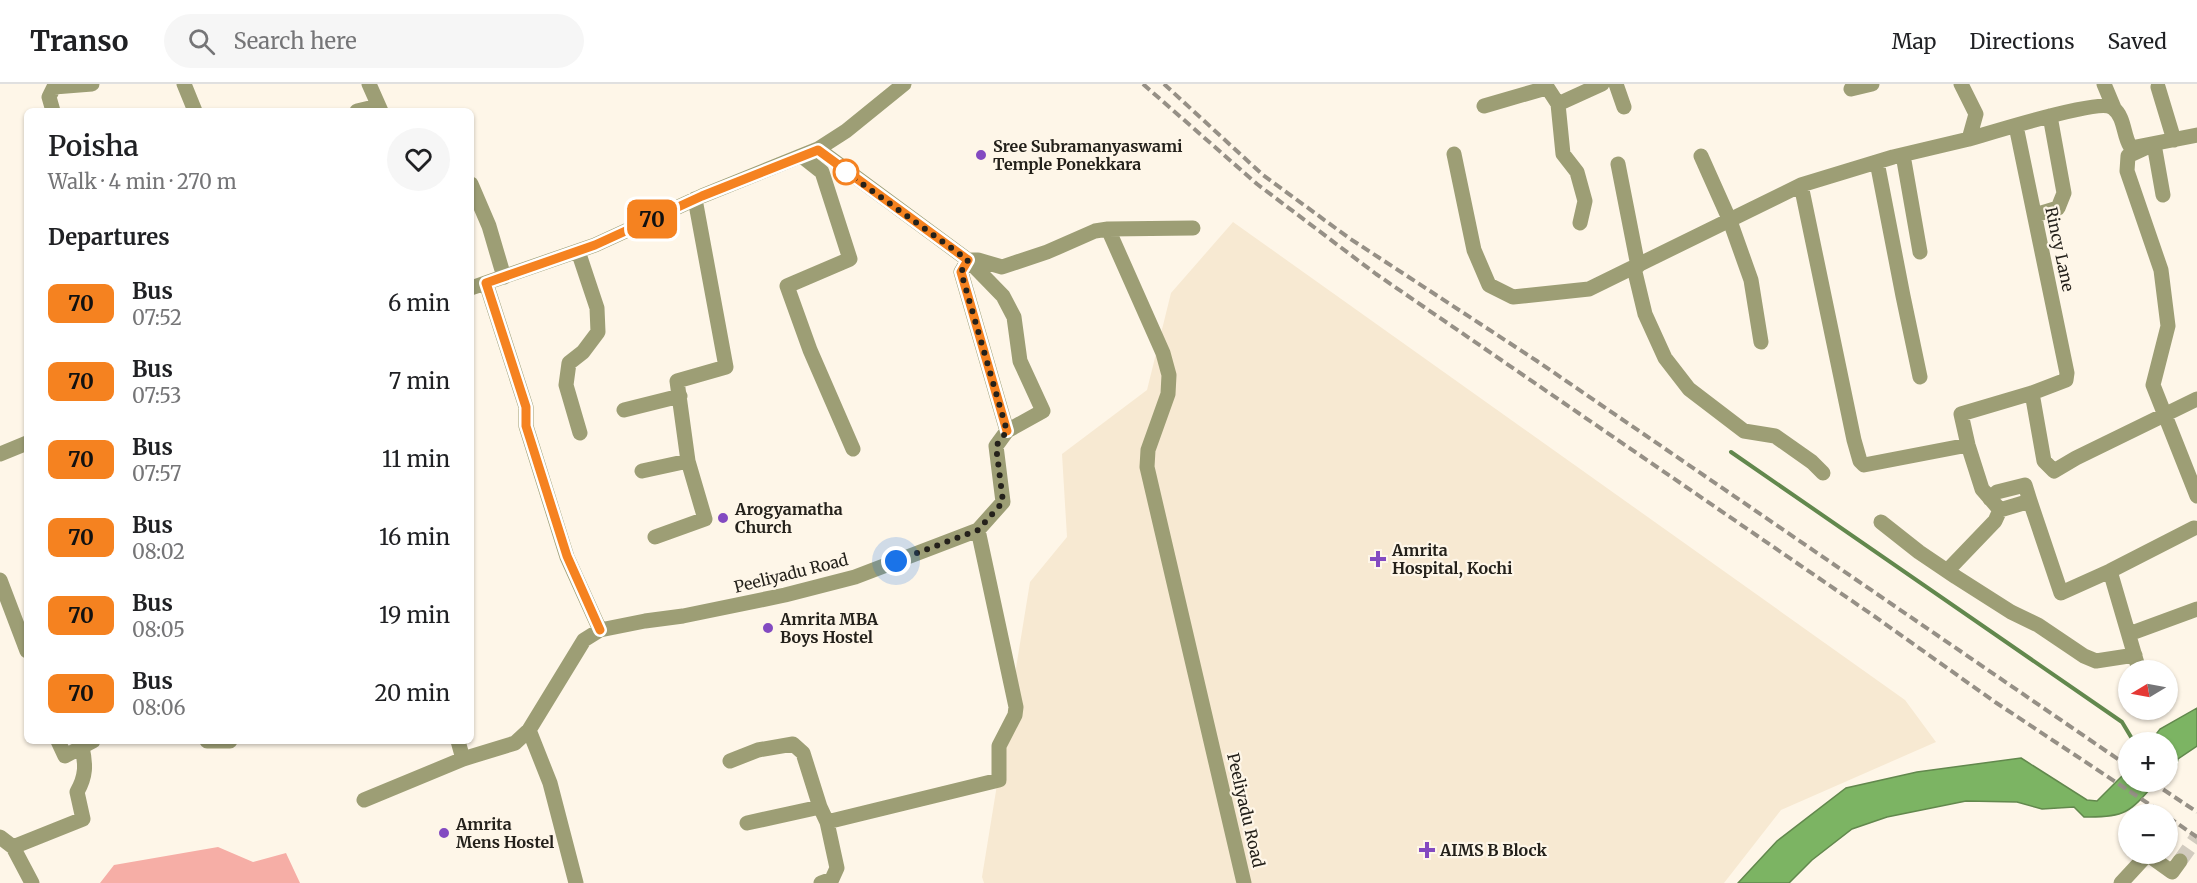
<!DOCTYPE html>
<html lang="en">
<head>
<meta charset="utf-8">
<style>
  :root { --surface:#fff; --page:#f6f6f6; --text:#202124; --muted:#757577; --line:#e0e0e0 }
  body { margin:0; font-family:Merriweather,serif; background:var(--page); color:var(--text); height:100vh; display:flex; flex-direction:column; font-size:22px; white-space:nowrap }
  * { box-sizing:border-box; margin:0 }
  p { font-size:20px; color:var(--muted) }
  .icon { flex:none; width:33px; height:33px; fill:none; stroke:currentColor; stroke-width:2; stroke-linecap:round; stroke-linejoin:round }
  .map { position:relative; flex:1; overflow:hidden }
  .drawer { position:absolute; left:24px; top:24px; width:450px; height:636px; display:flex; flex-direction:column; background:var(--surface); border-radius:9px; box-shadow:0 2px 4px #0004 }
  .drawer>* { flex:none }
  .badge { padding:0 12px; border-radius:9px; font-size:21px; line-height:39px }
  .needle { width:39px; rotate:260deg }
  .controls { position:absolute; left:2118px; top:576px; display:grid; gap:12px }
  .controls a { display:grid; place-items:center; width:60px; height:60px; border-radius:50%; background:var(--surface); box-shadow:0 2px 4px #0004; font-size:30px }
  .you { position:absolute; width:30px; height:30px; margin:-15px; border:4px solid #fff; border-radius:50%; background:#1a73e8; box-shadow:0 0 0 9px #1a73e833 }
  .map>.badge { position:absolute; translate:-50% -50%; box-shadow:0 0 0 3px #fff }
  h2 { padding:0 24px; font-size:22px; line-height:54px }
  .round { display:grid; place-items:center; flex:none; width:63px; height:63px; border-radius:32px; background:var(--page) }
  .overview { display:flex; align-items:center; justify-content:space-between; height:102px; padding:0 24px }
  h1 { font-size:28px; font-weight:600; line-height:45px }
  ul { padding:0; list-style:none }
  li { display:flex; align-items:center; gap:18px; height:78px; padding:0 24px }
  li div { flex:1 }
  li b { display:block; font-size:22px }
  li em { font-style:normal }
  li .badge { min-width:66px; font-weight:700; text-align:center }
  header { display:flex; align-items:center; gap:36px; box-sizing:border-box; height:84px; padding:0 30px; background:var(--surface); border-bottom:2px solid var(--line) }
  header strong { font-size:28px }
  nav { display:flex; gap:33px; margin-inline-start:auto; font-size:21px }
  .search { width:420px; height:54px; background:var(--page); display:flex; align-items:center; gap:15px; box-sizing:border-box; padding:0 21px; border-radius:33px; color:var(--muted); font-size:22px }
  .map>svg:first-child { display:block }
  .built { fill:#f7e9d2 }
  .green { fill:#f6aea6 }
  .water { fill:#7cb463; stroke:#62884d; stroke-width:1.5 }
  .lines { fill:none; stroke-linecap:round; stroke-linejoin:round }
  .stream { stroke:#62884d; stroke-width:4 }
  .minor-tunnel { stroke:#d2cbbf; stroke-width:15; stroke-dasharray:15 8; stroke-linecap:butt }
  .minor { stroke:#9d9e75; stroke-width:15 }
  .rail { stroke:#969086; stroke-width:4; stroke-dasharray:9 4.5; stroke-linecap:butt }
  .line-casing { stroke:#fff; stroke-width:14 }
  .line { stroke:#f58220; stroke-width:9 }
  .walk { stroke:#24211b; stroke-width:6; stroke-dasharray:0 10.8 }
  .poi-dot { fill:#834ac1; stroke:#fef6e8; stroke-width:2 }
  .stop-dot { fill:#fff; stroke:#f58220; stroke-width:3 }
  .labels { text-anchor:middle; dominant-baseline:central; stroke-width:4.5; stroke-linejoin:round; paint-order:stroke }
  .poi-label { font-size:16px; font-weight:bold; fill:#24211b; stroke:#fef6e8; text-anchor:start }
  .street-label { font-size:16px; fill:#24211b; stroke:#fef6e8 }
</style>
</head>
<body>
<header>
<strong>Transo</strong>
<div class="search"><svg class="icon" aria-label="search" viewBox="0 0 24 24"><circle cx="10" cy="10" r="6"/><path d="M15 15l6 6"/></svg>Search here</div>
<nav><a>Map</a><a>Directions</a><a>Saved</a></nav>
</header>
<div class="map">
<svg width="2197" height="799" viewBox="0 0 2197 799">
  <rect width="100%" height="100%" fill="#fef6e8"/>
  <!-- built -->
  <path class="built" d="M1233 138 1905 616 1936 658 1781 726 1724 799H984L982 793 1030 498 1067 453 1062 370 1147 306 1171 209Z"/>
  <!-- green -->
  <path class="green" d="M218 763 253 778 286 769 300 799H100L114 781Z"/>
  <!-- water -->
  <path class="water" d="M2197 624V662L2178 675 2175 687 2168 691V658H2150L2160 645Z
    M2021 674 2087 716 2097 717 2128 686V698H2156C2130 728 2126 734 2084 733L2074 723 2042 725 2017 718 1966 717 1887 733 1852 745 1812 776 1789 799H1738L1777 757 1846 704 1917 688Z"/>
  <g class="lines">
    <!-- stream -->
    <path class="stream" d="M1731 368 2122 638 2134 658"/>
    <!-- minor-tunnel -->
    <path class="minor-tunnel" d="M2180 777 2197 753"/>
    <!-- minor -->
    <path class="minor" d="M184 0 195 27
      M369 0 381 27
      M1545 0 1558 20 1563 70 1577 88 1585 117 1580 139
      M1616 0 1624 23
      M2104 0 2114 24
      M2158 3 2174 56
      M1851 5 1872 0
      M1558 20 1602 0
      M1484 22 1546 4
      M53 27 49 13 54 3 92 0
      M357 27 378 22
      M2016 42 2067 289 2066 296 2032 309 1961 330 1968 361 1982 405 2000 426 2030 417 2061 509 2110 487 2194 444
      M1969 55C1990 49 2100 14 2113 24 2125 33 2123 51 2130 62L2136 63 2197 51
      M818 65 846 47 904 0
      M1454 70 1474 166 1489 201 1513 213 1589 205 1801 101 1893 73 1969 55 1976 30 1961 0
      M1903 71 1920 168
      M1701 72 1730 137 1751 196 1761 258
      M803 73 822 88 850 175 787 202 810 266 853 365
      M1877 78 1903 212 1920 293
      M1618 80 1638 182
      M471 100 489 142 504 193
      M1801 101 1854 356 1860 377 1864 381 1968 361
      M2163 111 2154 60 2128 72 2127 87 2161 186 2168 242 2153 301 2197 412
      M2035 131 2058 124 2064 109 2050 32
      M1108 145 1163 269 1169 291 1168 310 1148 366 1147 383 1244 799
      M578 167 597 224 598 248 583 268 569 279 566 301 580 349
      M968 176H978L1002 183 1047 168 1095 147 1108 145 1193 144
      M968 176 961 188 1007 347
      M1634 184 1645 230 1665 274 1689 305 1744 347 1775 352 1812 378 1823 389
      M486 199 526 323V342L567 473 600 546
      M471 204 595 161 702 112 818 65 968 176 1003 212 1014 233 1020 277 1043 327 1007 347 996 362 1003 418 978 446 855 493 785 511 683 532 645 537 600 546 584 556 529 646 550 699 576 799
      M2032 309 2044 377 2054 387 2076 374 2197 315
      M624 326 680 312
      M0 370 27 359
      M642 387 688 377
      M1990 415 1997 408 2025 401 2030 417
      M1881 438 1919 468 1956 493 2011 528 2038 541 2084 572 2096 577 2135 571
      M655 453 705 435 688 377 677 297 726 283 695 115
      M1947 487 1995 437 2000 426
      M2110 487 2139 586
      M0 496 27 567
      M2129 550 2197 525
      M58 657 65 672 93 657
      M207 657H230
      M458 657 463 675 515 659 529 646
      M730 677 758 666 793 660 803 669 820 723 827 738 837 784 832 795 821 799
      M364 716 463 675
      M827 738 999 696V662L1015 631 1016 623 978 446
      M747 739 820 723
      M0 753 13 763 32 799
      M13 763 83 735 77 708C86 692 86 681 82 663
      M2121 799 2146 772 2151 773 2172 788 2180 777"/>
    <!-- rail -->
    <path class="rail" d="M1143 0 1257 100 1376 190 1874 532 1995 618 2164 730
      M1164 0 1263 91 1349 154 1537 277 2128 682
      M2152 698 2197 728
      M2168 733 2197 753"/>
  </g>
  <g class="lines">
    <defs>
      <path id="line" d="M600 546 567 472 526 342V323L486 199 595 161 702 112 818 66 968 176 961 188 1007 347"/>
    </defs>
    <!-- line casing -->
    <use href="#line" class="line-casing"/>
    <!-- line -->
    <use href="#line" class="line"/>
    <!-- walk -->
    <path class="walk" d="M846 88 968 176 961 188 1007 347 996 362 1003 418 978 446 896 477"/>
  </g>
  <!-- markers -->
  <g class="poi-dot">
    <circle cx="981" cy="71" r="6"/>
    <circle cx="723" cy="434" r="6"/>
    <path d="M1375 466h6v6h6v6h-6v6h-6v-6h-6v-6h6z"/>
    <circle cx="768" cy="544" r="6"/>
    <circle cx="444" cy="749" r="6"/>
    <path d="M1424 757h6v6h6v6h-6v6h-6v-6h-6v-6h6z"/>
  </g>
  <circle class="stop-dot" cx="846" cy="88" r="12"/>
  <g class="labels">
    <!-- poi labels -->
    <g class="poi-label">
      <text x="993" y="62">Sree Subramanyaswami<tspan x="993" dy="18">Temple Ponekkara</tspan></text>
      <text x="735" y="425">Arogyamatha<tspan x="735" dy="18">Church</tspan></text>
      <text x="1392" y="466">Amrita<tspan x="1392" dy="18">Hospital, Kochi</tspan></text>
      <text x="780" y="535">Amrita MBA<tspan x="780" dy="18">Boys Hostel</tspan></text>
      <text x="456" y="740">Amrita<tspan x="456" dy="18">Mens Hostel</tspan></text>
      <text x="1440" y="766">AIMS B Block</text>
    </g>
    <!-- street labels -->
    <g class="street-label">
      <text transform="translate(2060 165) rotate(78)">Rincy Lane</text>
      <text transform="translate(791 489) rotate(-14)">Peeliyadu Road</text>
      <text transform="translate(1246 726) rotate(77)">Peeliyadu Road</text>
    </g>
  </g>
</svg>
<div class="controls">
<a><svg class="needle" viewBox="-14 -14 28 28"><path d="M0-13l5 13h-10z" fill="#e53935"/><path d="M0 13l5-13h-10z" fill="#757577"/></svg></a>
<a>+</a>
<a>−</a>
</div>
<div class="you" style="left:896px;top:477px"></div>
<b class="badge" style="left:652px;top:135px;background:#f58220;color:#111">70</b>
<section class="drawer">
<div class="overview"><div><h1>Poisha</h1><p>Walk · 4 min · 270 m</p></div><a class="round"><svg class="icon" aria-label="heart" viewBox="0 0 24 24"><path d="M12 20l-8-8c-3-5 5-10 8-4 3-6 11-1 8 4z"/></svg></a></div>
<h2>Departures</h2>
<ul>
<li><span class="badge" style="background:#f58220;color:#111">70</span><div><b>Bus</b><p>07:52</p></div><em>6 min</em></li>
<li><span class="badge" style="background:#f58220;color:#111">70</span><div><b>Bus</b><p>07:53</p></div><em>7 min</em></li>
<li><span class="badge" style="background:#f58220;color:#111">70</span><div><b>Bus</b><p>07:57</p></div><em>11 min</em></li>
<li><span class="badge" style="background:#f58220;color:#111">70</span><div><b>Bus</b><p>08:02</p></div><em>16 min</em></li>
<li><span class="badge" style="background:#f58220;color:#111">70</span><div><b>Bus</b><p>08:05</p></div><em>19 min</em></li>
<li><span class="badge" style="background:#f58220;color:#111">70</span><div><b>Bus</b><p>08:06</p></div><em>20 min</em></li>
</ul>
</section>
</div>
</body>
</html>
